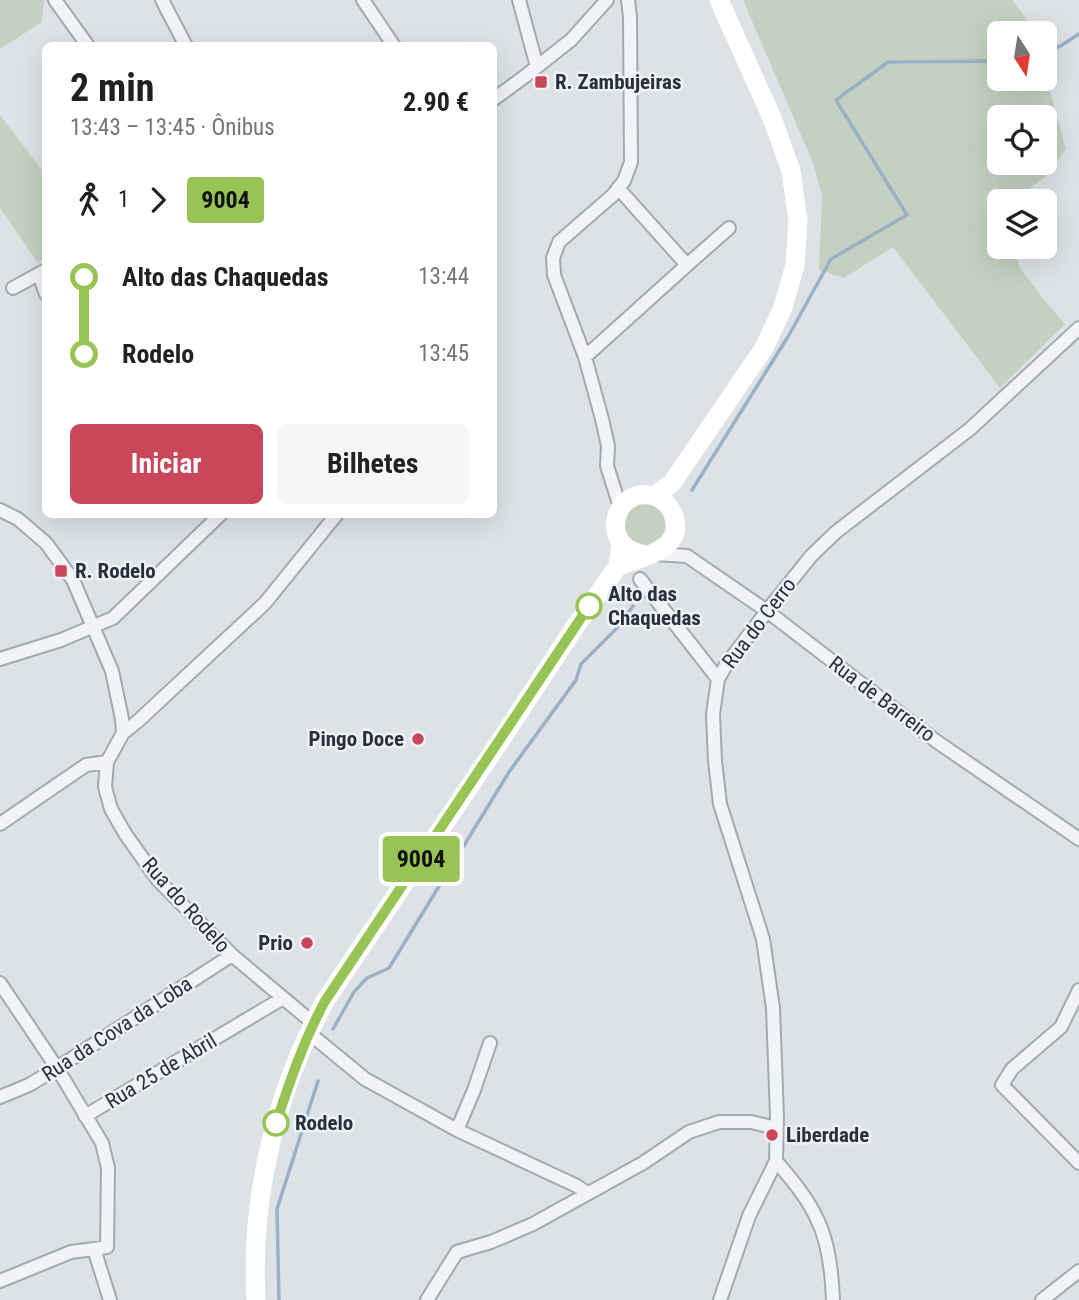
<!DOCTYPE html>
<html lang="pt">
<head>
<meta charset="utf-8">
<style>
  :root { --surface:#fff; --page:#f6f6f6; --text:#202124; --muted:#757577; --accent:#ca4659 }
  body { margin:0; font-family:"Roboto Condensed",sans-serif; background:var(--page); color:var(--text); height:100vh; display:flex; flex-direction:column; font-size:26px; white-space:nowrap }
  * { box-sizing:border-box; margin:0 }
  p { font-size:23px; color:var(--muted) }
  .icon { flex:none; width:38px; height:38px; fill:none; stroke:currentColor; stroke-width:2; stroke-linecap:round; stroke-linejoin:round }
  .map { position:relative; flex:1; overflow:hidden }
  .side { position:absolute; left:42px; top:42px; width:455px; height:476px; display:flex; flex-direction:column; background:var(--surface); border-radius:10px; box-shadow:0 7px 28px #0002 }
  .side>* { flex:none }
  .badge { padding:0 14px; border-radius:5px; font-size:24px; line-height:46px }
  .needle { width:46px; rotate:168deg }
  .fabs { position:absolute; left:987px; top:21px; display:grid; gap:14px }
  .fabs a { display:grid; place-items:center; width:70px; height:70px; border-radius:10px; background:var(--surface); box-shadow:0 7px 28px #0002; font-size:35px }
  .map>.badge { position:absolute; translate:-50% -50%; box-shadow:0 0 0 4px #fff }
  .legs { display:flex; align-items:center; gap:10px; height:77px; padding:0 28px; font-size:23px }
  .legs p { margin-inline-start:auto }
  .head { display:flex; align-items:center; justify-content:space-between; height:119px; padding:0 28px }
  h1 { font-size:38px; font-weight:700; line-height:52px }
  .action { display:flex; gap:14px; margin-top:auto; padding:14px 28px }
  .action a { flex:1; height:80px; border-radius:10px; background:var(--accent); color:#fff; font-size:28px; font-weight:700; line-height:80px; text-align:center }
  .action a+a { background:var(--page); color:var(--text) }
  ul { padding:0 28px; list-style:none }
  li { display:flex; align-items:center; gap:24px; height:77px; font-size:26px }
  li i { display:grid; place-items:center; width:10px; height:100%; margin:0 9px; background:currentColor }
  li i::after { content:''; width:18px; height:18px; margin:-9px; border:5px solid; border-radius:50%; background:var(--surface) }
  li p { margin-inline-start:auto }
  li:first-child i { background:linear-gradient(#0000 50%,currentColor 0) }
  li:last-child i { background:linear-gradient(currentColor 50%,#0000 0) }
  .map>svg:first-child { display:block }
  .green { fill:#c4d1c0; fill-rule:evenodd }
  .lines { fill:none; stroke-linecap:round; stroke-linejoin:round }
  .stream { stroke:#9ab0c7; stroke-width:3.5 }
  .minor-casing { stroke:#a4a9b1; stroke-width:16 }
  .minor { stroke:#f1f3f6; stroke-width:12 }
  .secondary { stroke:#fff; stroke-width:19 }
  .line-1-casing { stroke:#fff; stroke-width:16 }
  .line-1 { stroke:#98c455; stroke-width:10 }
  .poi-dot { fill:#ca4659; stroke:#eef1f5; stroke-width:2.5 }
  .stop-1-dot { fill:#fff; stroke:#98c455; stroke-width:3.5 }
  .labels { text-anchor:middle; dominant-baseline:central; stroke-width:5; stroke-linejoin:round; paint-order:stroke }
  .poi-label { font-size:21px; font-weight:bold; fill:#28303e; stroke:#eef1f5; text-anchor:start }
  .stop-label { font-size:21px; font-weight:bold; fill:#28303e; stroke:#eef1f5; text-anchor:start }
  .street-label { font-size:21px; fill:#28303e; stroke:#eef1f5 }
</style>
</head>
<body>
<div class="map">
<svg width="1079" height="1300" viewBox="0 0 1079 1300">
  <rect width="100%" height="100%" fill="#dee2e7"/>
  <!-- green -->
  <path class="green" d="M0 0H44L42 22 0 49Z
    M743 0H1013L1031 26 1033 33H999V79H1045V73L1066 149 1044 178 1016 198 1015 201H999V247H1013L1020 268 1045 301 1065 324 1000 388 893 247 844 278 819 270 822 196 813 163ZM1045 117V163H999V117Z
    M0 115 45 174V258L38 263 0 208Z
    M644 502C649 504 656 506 660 510 668 518 667 534 657 541 654 543 650 544 647 546L628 539 622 520 630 507Z"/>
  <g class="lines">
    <!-- stream -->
    <path class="stream" d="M1045 54 1062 45 1079 34
      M692 490 789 335 831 259 907 215 836 100 888 62 999 61
      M333 1029 354 992 367 978 389 968 509 772 576 680 581 664 617 628 633 606
      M279 1300 277 1209 318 1081"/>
    <defs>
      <path id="minor" d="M55 0 88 46
        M162 0 186 46
        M363 0 394 46
        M519 0 537 67
        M494 99 524 77 571 40 607 0
        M687 265 729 228
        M39 274 46 294
        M13 288 46 270
        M585 357 687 265 618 188
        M620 507 607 466 608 446 602 419 585 357 554 275 553 258 559 242 613 195 624 181 631 162 630 17 628 0
        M0 510 18 519 46 543 73 580 112 671 122 719 123 733 107 762 105 787 111 809 126 835 158 880 232 955 313 1023
        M655 554 687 556 767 611 936 741 1079 839
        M640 579 718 679
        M0 659 61 640 113 618 221 514
        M123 733 138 721 265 603 337 514
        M0 824 86 765 107 762
        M0 983 57 1068 102 1143 108 1168 107 1247 94 1249
        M1079 990 1061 1027 1012 1069 1002 1085 1079 1163
        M309 1033 365 1079 457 1130 577 1186 587 1193
        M0 1097 29 1085 57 1068 232 955
        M85 1116 283 998
        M457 1130 474 1090 490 1043
        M776 1161C791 1179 807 1197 817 1219 829 1243 832 1273 833 1300
        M0 1281 71 1252 94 1249 110 1300
        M427 1300 457 1252 491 1242 533 1224 643 1163 689 1132 719 1122H751L776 1128
        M720 1300 749 1216 776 1161 777 1117 773 1008 763 939 720 804 715 761 713 714 718 679 726 665 767 611 811 556 836 532 970 429 1079 328
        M1042 1300 1079 1271"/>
    </defs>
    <!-- minor casing -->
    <use href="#minor" class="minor-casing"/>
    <!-- minor -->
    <use href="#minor" class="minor"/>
    <!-- secondary -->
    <path class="secondary" d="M654 496 672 483 764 348 782 310 795 265 798 221 791 171 772 118 719 0
      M618 566C641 557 687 550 673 514 670 506 662 498 654 496 614 484 596 549 646 555
      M256 1300C250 1197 276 1092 325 1001L498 744 575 627 618 566 621 543"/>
  </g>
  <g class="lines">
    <defs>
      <path id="line-1" d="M276 1123C290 1081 304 1040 325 1001L589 606"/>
    </defs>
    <!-- line-1 casing -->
    <use href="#line-1" class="line-1-casing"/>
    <!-- line-1 -->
    <use href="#line-1" class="line-1"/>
  </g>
  <!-- markers -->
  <g class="poi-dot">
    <rect x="534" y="75" width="14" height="14" rx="3.5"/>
    <rect x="54" y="564" width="14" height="14" rx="3.5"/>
    <circle cx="418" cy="739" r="7"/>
    <circle cx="307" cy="943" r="7"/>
    <circle cx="772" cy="1135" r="7"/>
  </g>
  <g class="stop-1-dot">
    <circle cx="589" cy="606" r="12"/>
    <circle cx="276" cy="1123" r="12"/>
  </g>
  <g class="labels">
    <!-- poi labels -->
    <g class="poi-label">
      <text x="555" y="82">R. Zambujeiras</text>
      <text x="75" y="571">R. Rodelo</text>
      <text x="404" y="739" text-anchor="end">Pingo Doce</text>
      <text x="293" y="943" text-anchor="end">Prio</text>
      <text x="786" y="1135">Liberdade</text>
    </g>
    <!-- stop labels -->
    <g class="stop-label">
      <text x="608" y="594">Alto das<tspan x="608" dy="24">Chaquedas</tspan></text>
      <text x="295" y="1123">Rodelo</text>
    </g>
    <!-- street labels -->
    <g class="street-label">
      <text transform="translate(759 623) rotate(-53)">Rua do Cerro</text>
      <text transform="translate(882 699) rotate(37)">Rua de Barreiro</text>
      <text transform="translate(186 905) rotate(48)">Rua do Rodelo</text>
      <text transform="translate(117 1029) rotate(-33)">Rua da Cova da Loba</text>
      <text transform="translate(161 1071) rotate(-31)">Rua 25 de Abril</text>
    </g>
  </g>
</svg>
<div class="fabs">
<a><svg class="needle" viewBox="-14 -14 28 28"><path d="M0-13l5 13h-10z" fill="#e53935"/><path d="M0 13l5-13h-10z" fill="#757577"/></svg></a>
<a><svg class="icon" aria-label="locate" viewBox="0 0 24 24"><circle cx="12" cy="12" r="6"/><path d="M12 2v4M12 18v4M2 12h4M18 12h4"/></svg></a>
<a><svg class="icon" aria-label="layers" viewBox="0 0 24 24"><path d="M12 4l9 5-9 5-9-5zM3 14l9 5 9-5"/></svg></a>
</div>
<b class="badge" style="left:421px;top:859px;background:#98c455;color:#111">9004</b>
<section class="side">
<div class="head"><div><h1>2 min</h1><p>13:43 – 13:45 · Ônibus</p></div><b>2.90 €</b></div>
<div class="legs"><svg class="icon" aria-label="walk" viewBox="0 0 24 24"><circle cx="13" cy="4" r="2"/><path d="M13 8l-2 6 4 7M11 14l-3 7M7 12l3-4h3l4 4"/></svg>1<svg class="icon" aria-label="forward" viewBox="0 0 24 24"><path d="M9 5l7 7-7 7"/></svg><b class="badge" style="background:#98c455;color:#111">9004</b></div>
<ul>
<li><i style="color:#98c455"></i><b>Alto das Chaquedas</b><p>13:44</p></li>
<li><i style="color:#98c455"></i><b>Rodelo</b><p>13:45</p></li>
</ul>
<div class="action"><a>Iniciar</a><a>Bilhetes</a></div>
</section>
</div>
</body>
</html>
